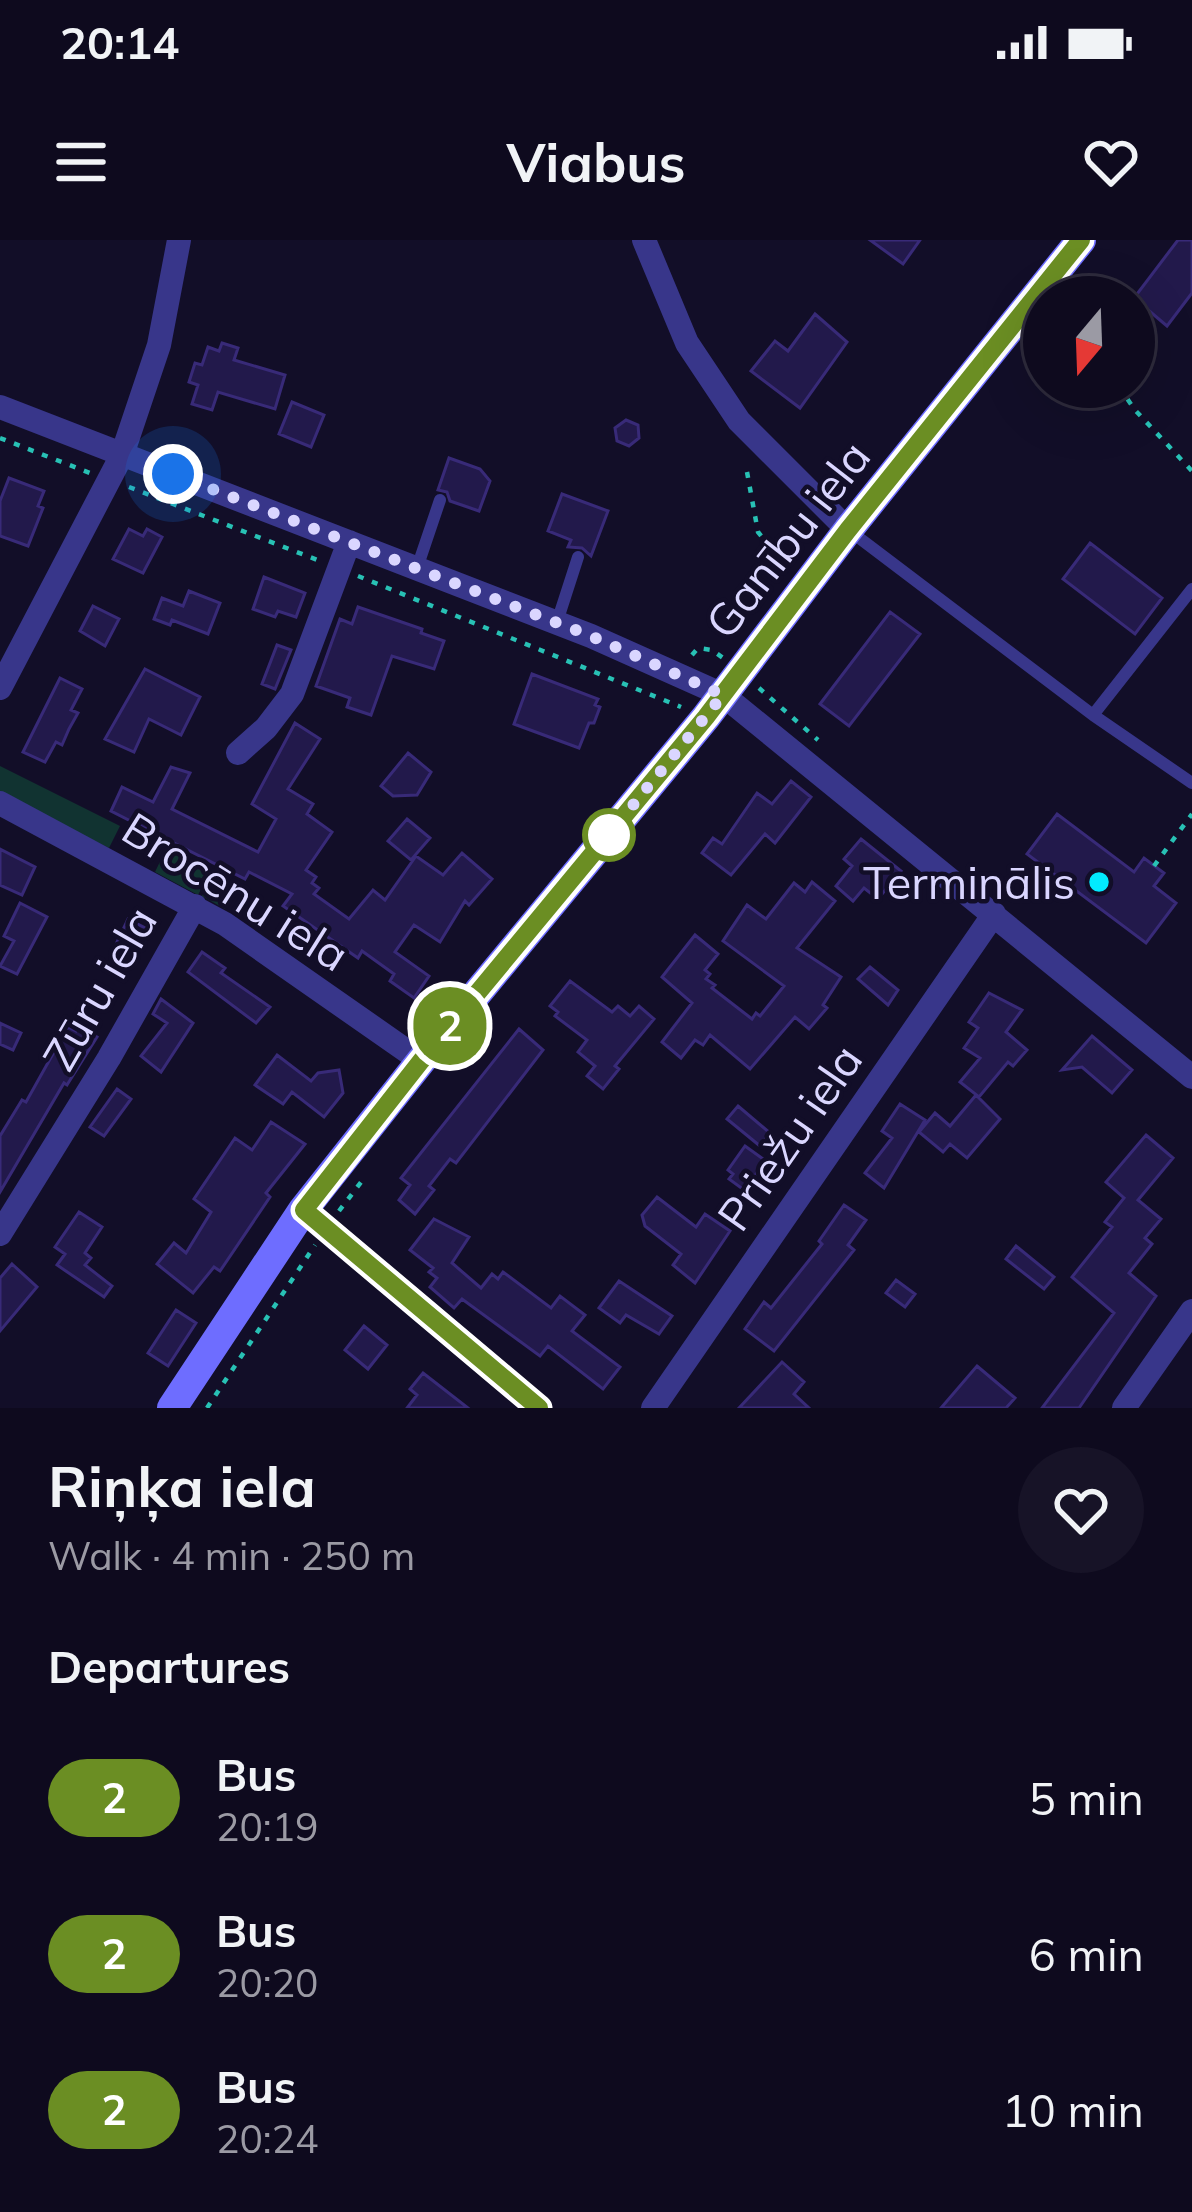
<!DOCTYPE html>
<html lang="en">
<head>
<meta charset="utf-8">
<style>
  :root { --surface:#0e0a1e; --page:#171327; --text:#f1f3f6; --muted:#9b9aa4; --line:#2e2b3c }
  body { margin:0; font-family:Mulish,sans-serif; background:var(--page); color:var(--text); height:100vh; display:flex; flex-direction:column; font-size:45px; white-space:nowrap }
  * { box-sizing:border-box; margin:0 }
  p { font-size:39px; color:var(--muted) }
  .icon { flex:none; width:66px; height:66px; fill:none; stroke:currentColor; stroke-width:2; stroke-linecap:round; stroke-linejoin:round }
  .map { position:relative; height:1168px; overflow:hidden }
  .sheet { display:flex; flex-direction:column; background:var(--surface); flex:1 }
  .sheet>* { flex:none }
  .badge { padding:0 24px; border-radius:39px; font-size:42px; line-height:78px }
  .needle { width:78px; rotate:199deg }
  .tools { position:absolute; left:1023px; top:36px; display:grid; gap:24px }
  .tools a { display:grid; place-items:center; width:132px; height:132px; border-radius:50%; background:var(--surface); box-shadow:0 12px 48px #0002,0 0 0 3px var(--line); font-size:60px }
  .you { position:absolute; width:60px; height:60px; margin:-30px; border:9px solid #fff; border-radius:50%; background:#1a73e8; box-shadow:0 0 0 18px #1a73e833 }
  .map>.badge { position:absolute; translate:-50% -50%; box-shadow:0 0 0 6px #fff }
  h2 { padding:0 48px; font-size:45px; line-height:108px }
  .round { display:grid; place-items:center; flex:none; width:126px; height:126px; border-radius:63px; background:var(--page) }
  .head { display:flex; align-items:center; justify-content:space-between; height:204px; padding:0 48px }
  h1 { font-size:57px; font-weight:700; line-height:90px }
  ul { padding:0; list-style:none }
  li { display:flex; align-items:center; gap:36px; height:156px; padding:0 48px }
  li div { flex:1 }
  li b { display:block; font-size:45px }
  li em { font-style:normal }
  li .badge { min-width:132px; font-weight:700; text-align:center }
  .status { display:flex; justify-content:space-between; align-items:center; height:84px; padding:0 60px; background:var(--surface); direction:ltr }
  .status svg { height:33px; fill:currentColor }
  header { display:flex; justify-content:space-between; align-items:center; height:156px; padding:0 48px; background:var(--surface); font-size:54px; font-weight:700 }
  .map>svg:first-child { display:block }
  .green { fill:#113331 }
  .building { fill:#22194b; stroke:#382a78; stroke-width:3 }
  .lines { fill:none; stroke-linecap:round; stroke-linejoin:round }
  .path { stroke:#28c1b5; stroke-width:4.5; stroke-dasharray:6 9; stroke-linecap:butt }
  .lane { stroke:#38368a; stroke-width:12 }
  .street { stroke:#38368a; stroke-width:24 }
  .secondary { stroke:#6e6dff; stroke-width:30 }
  .line-casing { stroke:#fff; stroke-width:27 }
  .line { stroke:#6b8e23; stroke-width:18 }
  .walk { stroke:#dad6ff; stroke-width:12; stroke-dasharray:0 21.6 }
  .stop-dot { fill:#fff; stroke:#6b8e23; stroke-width:6 }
  .poi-dot { fill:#02eaff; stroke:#120e28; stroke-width:4.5 }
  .labels { text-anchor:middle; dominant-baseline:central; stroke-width:9; stroke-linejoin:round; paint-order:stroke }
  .street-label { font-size:45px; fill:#dad6ff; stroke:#120e28 }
  .poi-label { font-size:45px; fill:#dad6ff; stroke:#120e28; text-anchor:end }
</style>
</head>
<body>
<div class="status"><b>20:14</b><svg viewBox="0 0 49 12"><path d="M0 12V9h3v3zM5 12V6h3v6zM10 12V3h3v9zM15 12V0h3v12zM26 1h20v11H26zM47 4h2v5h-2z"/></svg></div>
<header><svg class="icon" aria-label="menu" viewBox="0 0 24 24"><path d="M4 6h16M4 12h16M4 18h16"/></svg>Viabus<svg class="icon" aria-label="heart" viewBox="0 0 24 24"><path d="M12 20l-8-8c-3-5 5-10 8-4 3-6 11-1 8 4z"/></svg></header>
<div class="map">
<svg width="1192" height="1168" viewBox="0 0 1192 1168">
  <rect width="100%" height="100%" fill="#120e28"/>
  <!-- green -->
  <path class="green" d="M0 526 120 586 109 608 0 555Z
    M166 609 210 632 198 655 155 632Z
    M215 634 238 648 225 669 202 656Z"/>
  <!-- building -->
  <path class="building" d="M870 0H920L903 24Z
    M1178 0H1192V53L1167 86 1134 58Z
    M815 74 847 102 800 168 751 131 775 101 788 111Z
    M222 103 238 108 234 120 285 135 275 169 218 152 212 170 192 164 198 145 189 142 195 123 202 125 208 107 219 111Z
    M292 162 324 175 311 207 279 194Z
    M626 180 638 185 639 198 629 206 617 201 615 188Z
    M449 218 480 229 490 241 479 271 450 261 447 252 438 250Z
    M9 238 44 251 38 266 43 268 28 306 0 296V261Z
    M562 254 608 271 591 316 582 308 568 307 571 300 548 291Z
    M129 289 143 296 147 289 162 297 143 333 113 319Z
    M1090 303 1162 358 1135 394 1063 339Z
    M264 337 305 353 296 377 278 371 275 377 253 369Z
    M189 351 220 363 208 394 172 380 170 385 154 379 162 358 183 366Z
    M93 366 119 379 105 406 80 391Z
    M358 367 422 389 421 393 444 401 434 429 392 416 371 475 347 467 350 458 316 446 340 379 352 384Z
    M890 372 920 394 849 486 820 464Z
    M277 405 291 410 275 449 262 444Z
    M145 429 200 457 181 495 149 479 134 512 105 499Z
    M532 434 598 459 595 465 600 467 594 483H589L579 508 514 484Z
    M60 438 82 449 71 470 78 473 69 489 62 505 56 502 45 522 23 512Z
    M295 483 320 499 288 549 313 564 307 574 332 592 306 630 316 637 312 643 319 648 314 654 349 679 373 650 385 660 416 616 443 635 462 613 492 639 469 665 465 661 440 702 414 685 395 712 429 736 414 758 390 741 394 734 362 711 358 718 283 666 292 654 249 632 245 639 111 571 122 547 153 562 171 527 190 533 172 569 258 612 276 579 252 564Z
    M408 513 431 532 417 555 393 556 381 546Z
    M791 541 811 557 775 603 765 594 731 635 702 613 713 598 722 604 757 553 772 564Z
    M1057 574 1134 632 1144 618 1164 633 1154 646 1176 663 1146 703 1027 614Z
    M407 579 430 598 411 620 388 601Z
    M861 599 901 631 878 659 864 648 853 661 836 646 852 626 844 619Z
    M0 609 35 627 22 655 0 645Z
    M812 642 835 661 797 708 841 737 823 765 827 768 809 789 795 777 750 829 710 795 703 805 695 800 681 818 662 802 692 763 662 737 695 695 718 714 705 730 710 734 706 739 715 745 712 748 752 779 756 773 760 776 784 746 723 701 747 665 766 679 794 643 805 652Z
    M20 663 47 677 17 734 0 726 14 701 4 696Z
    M128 679 149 690 137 715 116 704Z
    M202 712 225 728 221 733 270 767 256 783 188 732Z
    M870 727 898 750 888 765 858 739Z
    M570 741 612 772 618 766 630 776 639 766 654 779 615 826 619 829 603 849 587 836 595 826 578 812 587 800 555 776 558 772 550 766Z
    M989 753 1022 770 1006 792 1027 810 1013 826 1008 822 979 857 960 842 980 818 964 808 978 788 969 782Z
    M161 759 193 783 161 832 141 816 167 783 153 774Z
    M0 783 21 793 13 810 0 804Z
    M79 786 97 797 67 845 64 843 0 952V896L22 860 26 862 68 787 76 791Z
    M519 789 543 810 456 923 450 919 429 946 434 950 415 974 399 960 410 945 401 938Z
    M1092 796 1132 830 1112 853 1082 827 1062 830Z
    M277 815 311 841 318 833 339 830 343 853 324 877 292 852 283 864 255 845Z
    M117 849 131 859 104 896 90 887Z
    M976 855 1000 879 967 918 950 904 943 912 919 892 935 873 950 886Z
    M900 864 925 880 884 948 865 933 892 898 882 891Z
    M738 866 770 893 760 906 727 879Z
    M271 882 305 904 266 953 270 957 220 1031 214 1027 193 1053 157 1024 174 1003 186 1013 211 972 194 959 235 898 252 910Z
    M1146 895 1173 918 1138 960 1161 979 1145 998 1152 1004 1129 1033 1156 1056 1079 1168H1042L1114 1073 1072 1037 1112 987 1105 982 1124 958 1106 942Z
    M745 906 766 921 744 950 729 939 733 934 728 930Z
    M657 957 696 987 705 974 730 991 695 1043 673 1025 681 1014 645 986 642 975Z
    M844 965 866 980 848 1005 854 1010 774 1111 745 1089 764 1062 771 1068 822 1004 819 1001Z
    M79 972 102 987 85 1013 91 1018 85 1025 112 1046 104 1057 57 1025 65 1014 55 1007Z
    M434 979 469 997 452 1023 481 1048 492 1034 498 1039 503 1032 551 1068 560 1056 585 1075 572 1091 620 1127 603 1149 548 1106 540 1116 462 1059 454 1068 430 1047 437 1038 429 1032 433 1028 410 1010Z
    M1016 1006 1054 1037 1044 1049 1006 1019Z
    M12 1024 37 1047 0 1091V1038Z
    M896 1040 915 1054 905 1067 886 1053Z
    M619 1041 672 1076 659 1094 626 1075 620 1083 599 1068Z
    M176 1070 196 1083 168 1126 148 1113Z
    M364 1086 387 1105 368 1129 345 1110Z
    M782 1122 804 1142 794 1154 809 1168H739Z
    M977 1126 1015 1158 1006 1168H941Z
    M423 1133 468 1168H407L417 1155 410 1149Z"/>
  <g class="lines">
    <!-- path -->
    <path class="path" d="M1119 147 1135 170 1192 231
      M0 198 90 233
      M747 232 758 292 777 316 782 336
      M129 247 320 321
      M358 336 681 467
      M692 415 698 408 712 410 723 418
      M759 448 818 500
      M1154 626 1192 574
      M339 971 365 937
      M207 1168 315 1005"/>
    <!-- lane -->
    <path class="lane" d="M850 291 1093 475 1192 543
      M417 328 440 260
      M557 382 578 317
      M1093 475 1192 349"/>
    <!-- street -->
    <path class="street" d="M644 0 687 103 739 181 848 290
      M0 167 591 396 723 455 1192 837
      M0 448 122 215 159 105 179 0
      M238 513 266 488 292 454 349 302
      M0 563 225 684 421 821
      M303 970 539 1168
      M0 994 109 818 195 666
      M653 1168 994 674
      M1124 1168 1192 1071"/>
    <!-- secondary -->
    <path class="secondary" d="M172 1168 303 970 421 821 706 477 848 290 1081 0"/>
  </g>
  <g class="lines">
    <defs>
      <path id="line" d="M539 1168 304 970 421 821 706 477 848 290 1081 0"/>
    </defs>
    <!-- line casing -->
    <use href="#line" class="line-casing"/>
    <!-- line -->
    <use href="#line" class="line"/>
    <!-- walk -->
    <path class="walk" d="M173 234 591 396 723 455 598 608 609 595"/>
  </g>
  <!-- markers -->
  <circle class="stop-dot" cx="609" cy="595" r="24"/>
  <circle class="poi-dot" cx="1099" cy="642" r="12"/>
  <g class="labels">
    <!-- street labels -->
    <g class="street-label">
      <text transform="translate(787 299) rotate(-52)">Ganību iela</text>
      <text transform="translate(236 651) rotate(32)">Brocēnu iela</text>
      <text transform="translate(99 748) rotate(-60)">Zūru iela</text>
      <text transform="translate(789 897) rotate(-55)">Priežu iela</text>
    </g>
    <!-- poi labels -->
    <g class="poi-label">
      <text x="1075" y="642">Terminālis</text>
    </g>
  </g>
</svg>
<div class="tools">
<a><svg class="needle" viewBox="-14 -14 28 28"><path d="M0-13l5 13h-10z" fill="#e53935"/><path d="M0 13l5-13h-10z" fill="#9b9aa4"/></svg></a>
</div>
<div class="you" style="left:173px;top:234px"></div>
<b class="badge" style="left:450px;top:786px;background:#6b8e23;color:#fff">2</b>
</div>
<section class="sheet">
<div class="head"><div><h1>Riņķa iela</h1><p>Walk · 4 min · 250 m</p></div><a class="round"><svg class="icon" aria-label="heart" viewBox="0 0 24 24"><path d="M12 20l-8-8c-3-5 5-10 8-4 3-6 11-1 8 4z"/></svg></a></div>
<h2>Departures</h2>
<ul>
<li><span class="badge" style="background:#6b8e23;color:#fff">2</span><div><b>Bus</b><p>20:19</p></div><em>5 min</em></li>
<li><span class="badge" style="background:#6b8e23;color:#fff">2</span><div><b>Bus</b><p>20:20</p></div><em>6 min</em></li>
<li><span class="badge" style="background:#6b8e23;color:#fff">2</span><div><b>Bus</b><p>20:24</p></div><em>10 min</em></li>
</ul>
</section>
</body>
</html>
